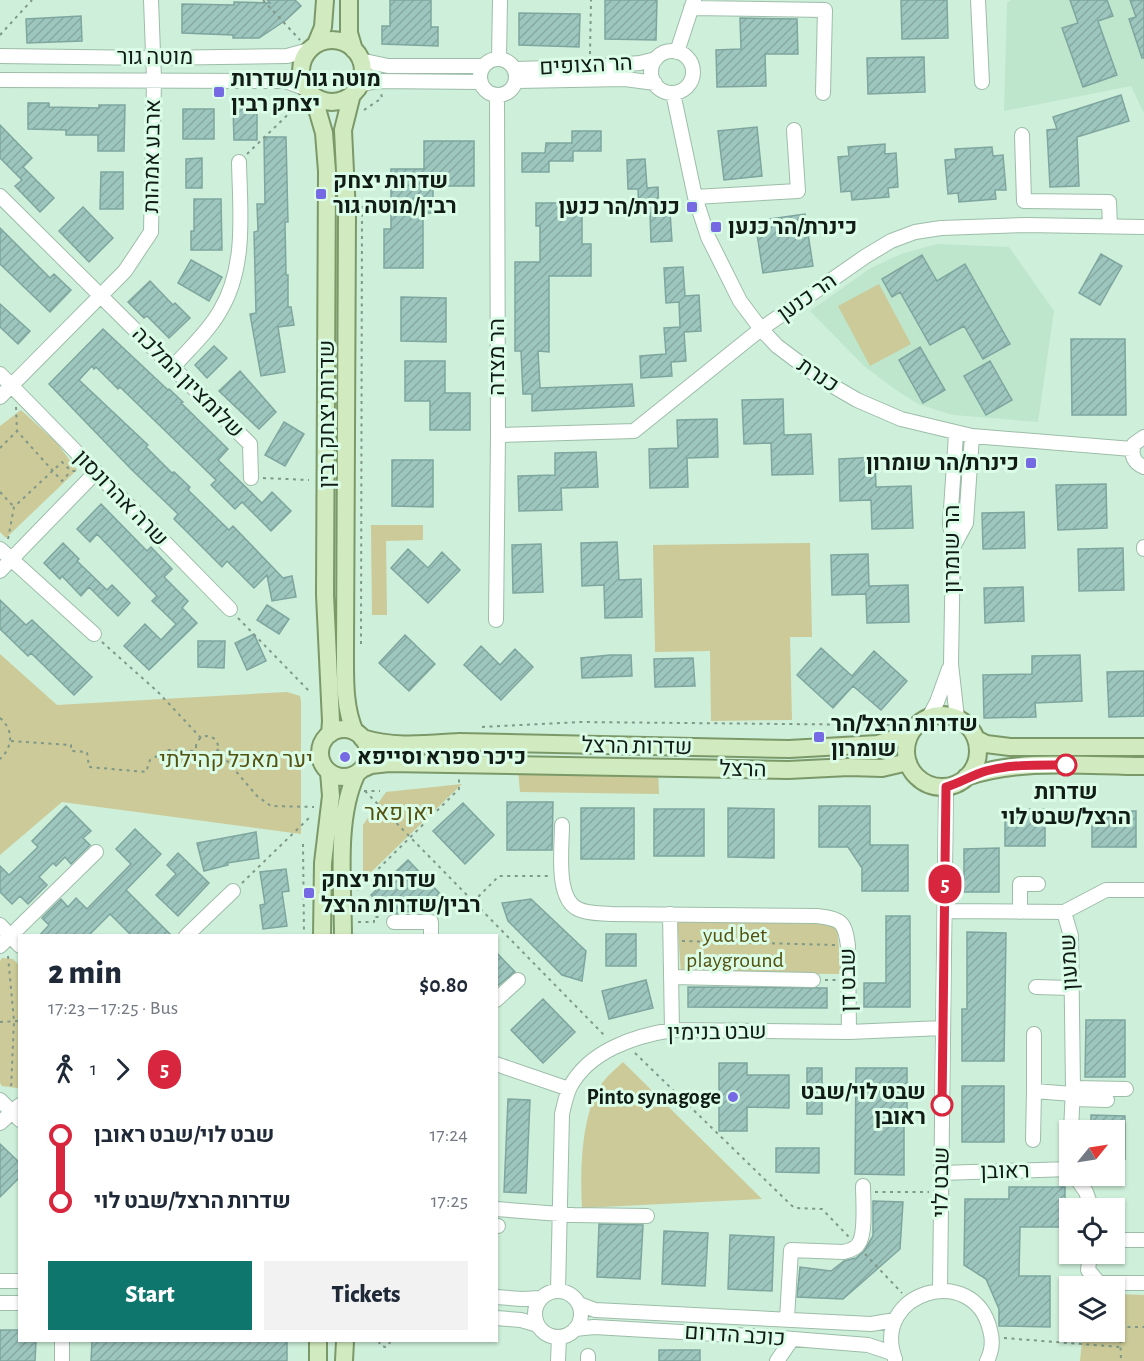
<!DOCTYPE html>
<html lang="en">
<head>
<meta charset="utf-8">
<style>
  :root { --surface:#fff; --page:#f2f2f3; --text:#1f2937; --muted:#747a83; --accent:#0f766e }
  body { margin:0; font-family:"Alegreya Sans",Heebo,sans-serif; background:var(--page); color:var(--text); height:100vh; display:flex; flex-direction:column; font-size:22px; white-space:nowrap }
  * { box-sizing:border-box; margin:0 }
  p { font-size:20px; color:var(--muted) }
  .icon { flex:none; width:33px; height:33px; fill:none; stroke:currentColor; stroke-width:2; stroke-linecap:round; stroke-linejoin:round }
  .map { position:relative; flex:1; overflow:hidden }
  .details { position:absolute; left:18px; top:934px; width:480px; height:408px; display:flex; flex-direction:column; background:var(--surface); border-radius:0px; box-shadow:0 2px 4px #0004 }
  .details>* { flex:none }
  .badge { padding:0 12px; border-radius:20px; font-size:21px; line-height:39px }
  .needle { width:39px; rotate:60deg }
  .buttons { position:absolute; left:1059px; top:1120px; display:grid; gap:12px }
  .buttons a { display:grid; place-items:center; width:66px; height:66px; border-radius:0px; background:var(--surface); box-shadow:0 2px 4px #0004; font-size:30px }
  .map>.badge { position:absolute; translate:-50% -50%; box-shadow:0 0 0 3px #fff }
  .legs { display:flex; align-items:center; gap:9px; height:66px; padding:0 30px; font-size:20px }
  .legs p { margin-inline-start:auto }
  .headline { display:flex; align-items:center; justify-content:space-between; height:102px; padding:0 30px }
  h1 { font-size:33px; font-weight:800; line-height:45px }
  .button { display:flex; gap:12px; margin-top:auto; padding:12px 30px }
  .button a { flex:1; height:69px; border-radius:0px; background:var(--accent); color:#fff; font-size:24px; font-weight:800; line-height:69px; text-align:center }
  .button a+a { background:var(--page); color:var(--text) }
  ul { padding:0 30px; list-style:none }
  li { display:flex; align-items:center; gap:21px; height:66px; font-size:22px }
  li i { display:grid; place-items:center; width:9px; height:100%; margin:0 8px; background:currentColor }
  li i::after { content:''; width:15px; height:15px; margin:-8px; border:4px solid; border-radius:50%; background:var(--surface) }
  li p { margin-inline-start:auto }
  li:first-child i { background:linear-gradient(#0000 50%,currentColor 0) }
  li:last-child i { background:linear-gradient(currentColor 50%,#0000 0) }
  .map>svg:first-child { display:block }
  .built { fill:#bee6cd }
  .park { fill:#cbca98 }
  .building { fill:url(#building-hatch); stroke:#7ea69f; stroke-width:1.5 }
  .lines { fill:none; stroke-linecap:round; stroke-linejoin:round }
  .minor-casing { stroke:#9dbda9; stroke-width:16 }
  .major-casing { stroke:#7b9968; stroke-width:20 }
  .path { stroke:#7f9888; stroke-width:2; stroke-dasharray:3 4.5; stroke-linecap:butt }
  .minor { stroke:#fff; stroke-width:14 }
  .major { stroke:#d2eabf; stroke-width:16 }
  .line-1-casing { stroke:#fff; stroke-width:14 }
  .line-1 { stroke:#d7263d; stroke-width:9 }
  .poi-dot { fill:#7669e4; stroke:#dbfce7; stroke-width:2 }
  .stop-1-dot { fill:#fff; stroke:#d7263d; stroke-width:3 }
  .labels { text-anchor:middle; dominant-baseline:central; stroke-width:6; stroke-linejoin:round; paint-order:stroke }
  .street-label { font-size:22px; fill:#101c15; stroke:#dbfce7 }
  .poi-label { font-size:22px; font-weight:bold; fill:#101c15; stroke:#dbfce7; text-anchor:start }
  .park-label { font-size:22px; fill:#545211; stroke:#dbfce7 }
  .stop-label { font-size:22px; font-weight:bold; fill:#101c15; stroke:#dbfce7 }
</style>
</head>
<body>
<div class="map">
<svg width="1144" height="1361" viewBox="0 0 1144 1361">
  <defs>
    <pattern id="building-hatch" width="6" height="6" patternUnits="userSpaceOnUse" patternTransform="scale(1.5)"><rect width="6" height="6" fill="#9dc6be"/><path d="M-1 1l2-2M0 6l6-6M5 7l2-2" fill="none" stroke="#86aaa2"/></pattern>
  </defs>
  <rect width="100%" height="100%" fill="#ceefda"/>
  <!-- built -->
  <path class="built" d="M1011 0H1144V113L1131 86 1004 111 1007 3Z
    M937 244 1009 247 1054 311 1038 422 953 415 918 404 893 388 864 366 810 311 869 269 901 254Z"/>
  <!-- park -->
  <path class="park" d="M879 284 911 344 870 366 838 306Z
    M21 410 57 443 77 470 6 538 0 532V426Z
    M371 525H423V540L386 541 387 615H372Z
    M810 543 812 637H790L792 720 711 721 710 651 655 652 653 545Z
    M0 654 57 705 287 692 300 696 301 701V834L62 802 0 855Z
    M518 769H658L659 794 520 792Z
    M462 784 363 880V825L386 792Z
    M677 920 837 924 841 974 681 973Z
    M2 958 13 959 19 965 20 1086 17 1088 2 1086 0 1083V961Z
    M623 1062 762 1199 582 1208C580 1172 581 1111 603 1082 609 1074 617 1068 623 1062Z
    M1115 1294 1144 1295V1361H1080L1083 1332H1114Z"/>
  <!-- building -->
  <path class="building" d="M267 0H295L301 6 286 20 259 38H233V35L182 33V4L234 5V2L270 3Z
    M390 0H431V27H438V46L382 44V26H390Z
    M605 0H657L656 40 605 39Z
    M901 0H947L948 38 902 39Z
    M1070 0H1107L1113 16 1098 21 1117 75 1083 87 1062 28 1078 23Z
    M1130 0H1144V58H1142L1129 19 1136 17Z
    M519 13 580 14 579 47 519 45Z
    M81 16 82 41 27 43 26 19Z
    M740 18 797 19 798 54H765L766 86 717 87 716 50 741 49Z
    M924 57 925 92 868 94 867 58Z
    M1121 95 1129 121 1077 137 1079 186 1050 187 1047 130 1057 129 1053 117Z
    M28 103H49V107L99 108V105H125L124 151H98V135H66V130L28 129Z
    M233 108H257V140H234Z
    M183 109H214V139H183Z
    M0 125 32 158 23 167 54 198 40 212 15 186 22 180 0 158Z
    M757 127 762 176 724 180 718 131Z
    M572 131H601V151H573V161H549V172H522V153H545L546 143H572Z
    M264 137H286L288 222H285L286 275H288V307H291L294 325 278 327 285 372 261 376 250 314 256 313 254 232 258 231 257 204H265Z
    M424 141H474V186H433V213H423V268H384V229H391V169H424Z
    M885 144V154L896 153 898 187 888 188 889 197 852 200 851 191 841 192 838 157 849 156 848 147Z
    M992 147 993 156 1003 155 1006 190H995L996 199 959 202 958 193 948 194 945 160 956 159 955 149Z
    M202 158V188H186V159Z
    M645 159 647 188 658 187 659 213 670 212 672 241 651 242 650 214 639 215 638 189H628L627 160Z
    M101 172H123V209H100Z
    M194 199H221L222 250H191V231H194Z
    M536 203H582V244H591V276H549V352L538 351 540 388 632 384 634 406 532 411V394H523L521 351H515V262H540V226H536Z
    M83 207 113 238 89 262 59 231Z
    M805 214 813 266 763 273 755 221Z
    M0 228 50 278 54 274 71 290 50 312 0 264Z
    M1101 254 1122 266 1100 305 1079 293Z
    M922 255 937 281 965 264 1010 344 983 359 964 326 930 345 900 292 892 297 882 279Z
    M191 260 222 277 209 301 178 283Z
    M683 267 685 296 699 295 701 331 684 332 686 361 671 362 672 376 641 378 640 356 666 354 664 328 680 327 679 302 666 303 664 268Z
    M150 281 173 305 175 303 190 318 169 338 147 316 144 318 128 302Z
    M401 297 446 298V342L401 341Z
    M0 304 30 331 18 344 0 327Z
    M103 329 168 390 169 389 183 402 181 403 228 449 218 460 262 503 272 492 291 511 271 531 242 502 235 509 211 485 216 480 120 387 118 389 96 367 94 369 92 366 79 380 148 445 146 447 172 473 174 472 190 487 188 490 229 530 233 526 283 578 292 576 296 597 272 601 267 575 254 588 227 561 222 567 174 519 178 514 132 470 49 384Z
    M1071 339H1125L1126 415H1072Z
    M214 346 227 358 207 378 195 365Z
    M920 347 945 390 923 403 899 360Z
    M405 361H445V393H470V430H430V401H405Z
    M990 361 1012 400 986 415 964 376Z
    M240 371 276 412 259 429 219 391Z
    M783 399 784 435 811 434 813 474 772 475 771 443 744 444 742 400Z
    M717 419 718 457 687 458 688 487 650 488 649 449 678 448 677 420Z
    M284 422 304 434 285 466 265 455Z
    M596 452 598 487 561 488 562 510 519 511 518 476 555 475V453Z
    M875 457 876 487 911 486 913 528 872 529 871 500 840 501 839 459Z
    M392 460H433V507L392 506Z
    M1106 484 1107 528 1058 530 1056 485Z
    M101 504 147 551 151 547 172 569 164 577 188 601 182 608 197 623 149 670 124 646 145 624 161 640 176 624 152 601 157 596 97 534 90 542 77 529Z
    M1024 512 1025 548 983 549 982 513Z
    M617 542 619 580 641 579 642 617 605 618 604 585 582 586 581 543Z
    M63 543 79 559 77 561 107 590 112 585 130 603 118 616 89 587 81 596 62 576 60 579 44 563Z
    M541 544 543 592 513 593 512 545Z
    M1123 548 1124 590 1079 591 1078 549Z
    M408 549 428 568 442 552 460 570 428 603 391 568Z
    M868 554 869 586 908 585 909 622 867 623 866 594 832 595 831 555Z
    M1023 587 1024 621 985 623 984 588Z
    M0 600 26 625 32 620 92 677 74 695 31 653 28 656 0 629Z
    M267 605 289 619 279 634 257 620Z
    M254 634 266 661 247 670 235 643Z
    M405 635 435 664 409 691 379 663Z
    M198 641H225L224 668 198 667Z
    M481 646 500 665 515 649 533 667 501 700 464 665Z
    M821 648 852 676 874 651 907 681 881 710 853 686 833 708 797 675Z
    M610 655H631L632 676 582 678 581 658Z
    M1080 655 1082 701 1035 703 1036 717 984 718 983 675 1032 674V656Z
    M693 658 695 686 655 687 654 659Z
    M1144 671V716L1109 717 1107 672Z
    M507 802H553L552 850H507Z
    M463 803 494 835 465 864 433 831Z
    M66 806 91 831 83 838 90 845 71 864 65 857 56 866 53 863 39 877 47 885 28 904 20 896 12 904 0 892V866L9 875 38 847 32 841Z
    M819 806H870V845H908V891H862V868L848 847H819Z
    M581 808H634V859H581Z
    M728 808 774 809V858L728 857Z
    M654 809H704V856H654Z
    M1005 809H1045V846H1005Z
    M1092 811H1136V847H1092Z
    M135 829 161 854 126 890 172 936H132L110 914 88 936H39L49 925 42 918 61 899 68 907 76 898 87 909 131 864 116 849Z
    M256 832 259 858 227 863 228 865 204 871 197 843Z
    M999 848V892H964V849Z
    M178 853 209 883 178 916 156 895 176 874 167 865Z
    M408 860 446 900 433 913 424 906 418 912 414 907 408 912 404 908 398 913 389 914 371 895Z
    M286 869 289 891 282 892 287 926 263 929 260 905 265 904 260 872Z
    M531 899 586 951 582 981 562 975 508 921 502 903Z
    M886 916H910V1007H864V983H886Z
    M967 932 1006 933 1004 1061H962V1009H967Z
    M606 934H636V966H606Z
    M496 952 515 972 496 987Z
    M646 980 653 1008 609 1019 602 991Z
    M688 987 827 988V1008L688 1007Z
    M543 999 575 1032 543 1063 511 1030Z
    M1086 1020H1125V1077H1085Z
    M719 1063H747V1075H789V1108L747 1107V1131H719Z
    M807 1068H822V1114H807Z
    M856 1068H907V1116H904V1175L855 1174Z
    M962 1086H1004V1142H962Z
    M508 1099 530 1100 526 1193 504 1192Z
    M1091 1115 1125 1116V1159H1114V1131H1091Z
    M0 1144 20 1163V1177L0 1197Z
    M776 1148H819V1173L776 1172Z
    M1009 1187H1065V1227H1020L1019 1276H1050V1327L999 1326V1309L986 1279 964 1265 965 1199H1009Z
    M873 1201 903 1202 900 1249 843 1299 797 1297 800 1267 831 1271 844 1261 856 1258 864 1251 873 1236Z
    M599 1224 643 1225 640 1279 597 1277Z
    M664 1231 708 1233 705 1286 662 1284Z
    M730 1235 774 1237 772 1291 728 1289Z
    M0 1330H20V1341H36L35 1361H0Z
    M92 1341H287V1361H91Z
    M659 1350H700V1361H659Z"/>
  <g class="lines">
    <defs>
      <path id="minor" d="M978 0 982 82
        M691 8 825 10 823 93
        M651 72a21 21 0 1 1 42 0a21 21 0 1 1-42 0Z
        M677 52 694 0
        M0 56 153 58 287 56 309 50
        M480 77a18 18 0 1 1 36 0a18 18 0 1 1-36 0Z
        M499 59 500 0
        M360 60 388 66H483
        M514 69 590 67 640 63 656 59
        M0 80 285 81 307 89
        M516 81 625 79 655 83
        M359 85 377 81 481 82
        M673 93 695 197 708 237 740 301 761 329 777 346 821 379 857 400 901 419 972 436 1132 449
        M1022 135 1024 201 1109 202 1110 226
        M0 196 250 444 251 478
        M695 197 798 191 794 130
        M173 367C189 349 208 332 220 311 247 266 240 211 239 162
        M0 374 230 609
        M0 397 125 271 151 232 154 79 151 0
        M956 434 950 524 953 547 951 664 957 718
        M498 435 634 431 761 329 866 256 891 241 915 232 941 228 1025 225 1144 227
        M1144 437 1134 444C1130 455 1134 463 1144 467
        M953 547 966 523 972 436
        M1144 547V549
        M0 549 94 634
        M0 571 96 472
        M496 620 498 435 497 95
        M929 717 937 702 949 669
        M562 825C562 848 555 898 578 909 588 914 600 913 611 914L817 916C841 919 845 921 848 946L849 1032
        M945 911 1064 912 1071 936 1073 1088 1071 1131
        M1020 912V884H1038
        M1064 912 1106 890H1144
        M670 914 672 1030
        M394 922H431V936
        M0 925 20 946
        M186 936 233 891
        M0 946 96 852
        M671 977 813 980
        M1036 987 1071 988
        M496 1000 518 980
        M1034 1034V1091
        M496 1064 569 1089
        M1073 1088 1126 1089
        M1072 1099 1107 1100
        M0 1100 20 1120
        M0 1123 20 1105
        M1033 1140 1034 1091 1073 1094
        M941 1173 1070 1169
        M1075 1176 1086 1192 1092 1209
        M496 1209 573 1215 647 1216
        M496 1226H498
        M1114 1240H1144
        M1090 1254 1088 1270 1099 1283H1144
        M0 1281H20
        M940 1290 946 787
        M535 1314a23 23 0 1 1 46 0a23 23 0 1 1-46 0Z
        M558 1291 562 1114C564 1106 566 1095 570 1087 589 1051 634 1036 672 1030L849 1032 943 1028
        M496 1297 522 1299 541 1298
        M0 1303H20
        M579 1304 595 1310 871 1324 895 1320
        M496 1318 521 1320 538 1325
        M787 1319 791 1250 843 1252C849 1251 856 1249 859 1243 866 1232 863 1200 863 1186
        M575 1329 594 1327 769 1337 868 1345 892 1353
        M588 1356V1361
        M895 1359C870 1292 974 1261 990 1330 993 1340 992 1351 987 1361
        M62 1361V1341
        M558 1361 559 1337
        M777 1361 792 1339"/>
      <path id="major" d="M349 0V33L354 50
        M301 71a31 31 0 1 1 62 0a31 31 0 1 1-62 0Z
        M316 44 323 27 325 0
        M352 94 343 130 347 214 345 652C345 679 344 708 355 732
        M313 95 324 133 327 171 325 595 331 721 330 734
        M906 751a36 36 0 1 1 72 0a36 36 0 1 1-72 0Z
        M320 753a24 24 0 1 1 48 0a24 24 0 1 1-48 0Z
        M362 738C394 748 426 744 459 742L789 749 878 744 910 734
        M976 739 986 744 1010 747H1144
        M362 769 371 765 389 763 788 770 849 767 882 768 908 762
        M966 777C1023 758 1085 766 1144 766
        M322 936 323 863 331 796 329 772
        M343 936C343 886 335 820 356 775
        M318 1341V1361
        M344 1361 345 1341"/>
    </defs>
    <!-- minor casing -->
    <use href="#minor" class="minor-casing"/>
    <!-- major casing -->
    <use href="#major" class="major-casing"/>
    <!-- path -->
    <path class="path" d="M263 0 300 40
      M0 35 32 0
      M590 54 591 0
      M364 110 382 98 381 93
      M247 154 301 102
      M16 407 17 431 62 481 71 471
      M0 448 17 431
      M263 478 309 480
      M0 492 14 507
      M8 539 14 507 62 462 71 471H77
      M238 618 309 691
      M102 642 157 691 201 738
      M361 644 362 206
      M0 718C14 730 13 747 0 759
      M482 727 580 722 890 725
      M196 747a11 11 0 1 1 22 0a11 11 0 1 1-22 0Z
      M11 741 71 745V751L87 752 89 767 146 772 150 760 168 750 196 751
      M217 749 257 796 271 806 314 807
      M364 791H380
      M365 791 606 1037
      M303 844 304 936
      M242 883 311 816
      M357 890 459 789V777
      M473 902 499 876H549
      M358 922H374V917H381
      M682 941 836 945
      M8 956 14 1021 11 1090
      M825 980H837
      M0 1022 20 1021
      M635 1053 791 1205 795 1208 822 1209 849 1237
      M875 1192H929
      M865 1254 902 1293
      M1119 1295 1121 1361
      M1120 1327H1144
      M1004 1338 1120 1347
      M379 1341 380 1345 385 1347 389 1345 390 1341"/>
    <!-- minor -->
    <use href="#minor" class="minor"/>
    <!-- major -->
    <use href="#major" class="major"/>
  </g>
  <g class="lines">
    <defs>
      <path id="line-1" d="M942 1105 946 787C960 783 972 775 986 771 1012 764 1039 765 1066 765"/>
    </defs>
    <!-- line-1 casing -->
    <use href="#line-1" class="line-1-casing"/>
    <!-- line-1 -->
    <use href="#line-1" class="line-1"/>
  </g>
  <!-- markers -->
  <g class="poi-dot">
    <rect x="213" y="86" width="12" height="12" rx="3"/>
    <rect x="315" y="188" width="12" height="12" rx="3"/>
    <rect x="686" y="201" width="12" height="12" rx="3"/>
    <rect x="710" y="221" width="12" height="12" rx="3"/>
    <rect x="1025" y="457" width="12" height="12" rx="3"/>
    <rect x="813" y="731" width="12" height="12" rx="3"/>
    <circle cx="345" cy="757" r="6"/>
    <rect x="303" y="887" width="12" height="12" rx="3"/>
    <circle cx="733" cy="1097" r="6"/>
  </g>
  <g class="stop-1-dot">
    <circle cx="1066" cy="765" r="10"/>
    <circle cx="942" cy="1105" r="10"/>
  </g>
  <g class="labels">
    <!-- street labels -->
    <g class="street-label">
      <text x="155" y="57">מוטה גור</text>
      <text transform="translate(586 65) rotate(-3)">הר הצופים</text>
      <text transform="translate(152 156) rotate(-89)">ארבע אמהות</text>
      <text transform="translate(807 297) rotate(-35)">הר כנען</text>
      <text transform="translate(497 357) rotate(-90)">הר מצדה</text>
      <text transform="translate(818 375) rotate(34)">כנרת</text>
      <text transform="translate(188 382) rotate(45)">שלומציון המלכה</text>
      <text transform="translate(327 414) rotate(-90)">שדרות יצחק רבין</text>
      <text transform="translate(121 498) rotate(46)">שרה אהרונסון</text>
      <text transform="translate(952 549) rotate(-90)">הר שומרון</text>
      <text transform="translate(637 746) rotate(1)">שדרות הרצל</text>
      <text transform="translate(743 769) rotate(1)">הרצל</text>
      <text transform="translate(1069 962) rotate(-93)">שמעון</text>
      <text transform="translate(848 980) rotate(-91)">שבט דן</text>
      <text transform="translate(717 1032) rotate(-1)">שבט בנימין</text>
      <text transform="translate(1005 1171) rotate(-1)">ראובן</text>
      <text transform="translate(941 1182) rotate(-89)">שבט לוי</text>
      <text transform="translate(735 1335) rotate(4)">כוכב הדרום</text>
    </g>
    <!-- poi labels -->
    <g class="poi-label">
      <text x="231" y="79">מוטה גור/שדרות<tspan x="231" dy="25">יצחק רבין</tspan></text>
      <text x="333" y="181">שדרות יצחק<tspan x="333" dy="25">רבין/מוטה גור</tspan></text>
      <text x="680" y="207" text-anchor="end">כנרת/הר כנען</text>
      <text x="728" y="227">כינרת/הר כנען</text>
      <text x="1019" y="463" text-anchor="end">כינרת/הר שומרון</text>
      <text x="831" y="724">שדרות הרצל/הר<tspan x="831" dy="25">שומרון</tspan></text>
      <text x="357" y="757">כיכר ספרא וסייפא</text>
      <text x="321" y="880">שדרות יצחק<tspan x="321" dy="25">רבין/שדרות הרצל</tspan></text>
      <text x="721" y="1097" text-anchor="end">Pinto synagoge</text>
    </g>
    <!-- park labels -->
    <g class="park-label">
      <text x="236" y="760">יער מאכל קהילתי</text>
      <text x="399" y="813">יאן פאר</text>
      <text x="735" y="935">yud bet<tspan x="735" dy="25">playground</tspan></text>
    </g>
    <!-- stop labels -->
    <g class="stop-label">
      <text x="1066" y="792">שדרות<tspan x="1066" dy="25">הרצל/שבט לוי</tspan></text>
      <text x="926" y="1092" text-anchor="end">שבט לוי/שבט<tspan x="926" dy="25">ראובן</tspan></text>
    </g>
  </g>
</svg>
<div class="buttons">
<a><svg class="needle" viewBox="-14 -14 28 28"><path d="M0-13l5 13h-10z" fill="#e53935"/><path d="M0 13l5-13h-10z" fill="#747a83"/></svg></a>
<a><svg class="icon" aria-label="locate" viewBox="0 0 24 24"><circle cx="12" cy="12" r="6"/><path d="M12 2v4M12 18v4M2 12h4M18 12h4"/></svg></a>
<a><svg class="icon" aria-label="layers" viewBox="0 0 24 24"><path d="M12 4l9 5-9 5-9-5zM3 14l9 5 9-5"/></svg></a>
</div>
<b class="badge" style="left:945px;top:884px;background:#d7263d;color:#fff">5</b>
<section class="details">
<div class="headline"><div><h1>2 min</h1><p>17:23 – 17:25 · Bus</p></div><b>$0.80</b></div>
<div class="legs"><svg class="icon" aria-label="walk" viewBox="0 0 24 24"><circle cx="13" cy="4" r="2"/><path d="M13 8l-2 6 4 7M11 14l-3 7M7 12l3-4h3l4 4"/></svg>1<svg class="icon" aria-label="forward" viewBox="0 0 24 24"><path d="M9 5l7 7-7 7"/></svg><b class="badge" style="background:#d7263d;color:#fff">5</b></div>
<ul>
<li><i style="color:#d7263d"></i><b>שבט לוי/שבט ראובן</b><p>17:24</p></li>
<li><i style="color:#d7263d"></i><b>שדרות הרצל/שבט לוי</b><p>17:25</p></li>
</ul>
<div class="button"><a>Start</a><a>Tickets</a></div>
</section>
</div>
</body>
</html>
